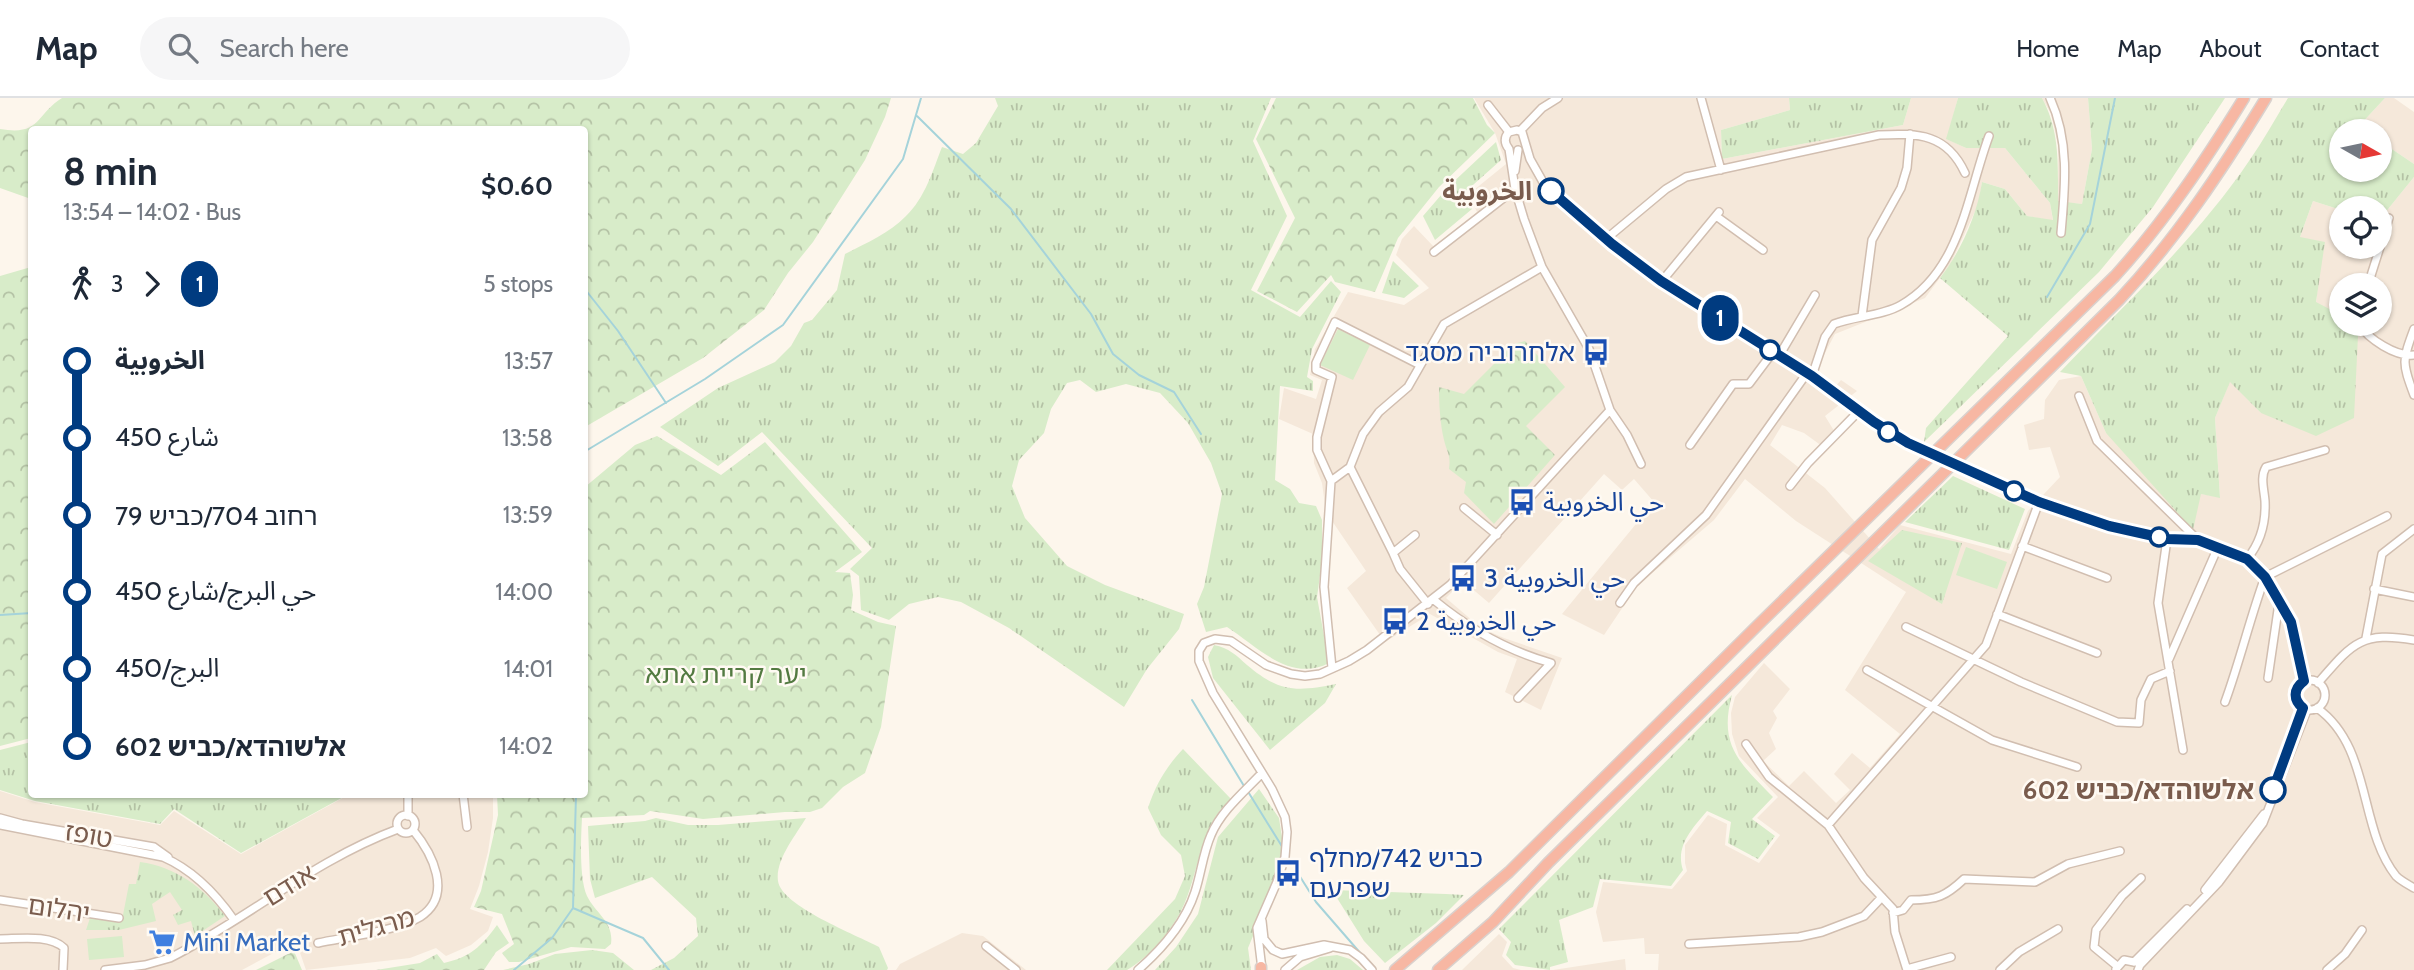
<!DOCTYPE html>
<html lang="en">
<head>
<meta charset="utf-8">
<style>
  :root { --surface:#fff; --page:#f6f6f7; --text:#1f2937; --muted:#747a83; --line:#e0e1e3 }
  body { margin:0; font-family:Cabin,"Noto Sans Arabic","Noto Sans Hebrew",sans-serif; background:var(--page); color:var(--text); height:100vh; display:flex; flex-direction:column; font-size:26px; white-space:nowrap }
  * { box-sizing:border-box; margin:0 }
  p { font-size:23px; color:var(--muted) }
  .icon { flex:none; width:38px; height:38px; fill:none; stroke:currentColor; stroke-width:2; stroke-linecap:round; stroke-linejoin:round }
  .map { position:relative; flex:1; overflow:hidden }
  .drawer { position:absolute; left:28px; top:28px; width:560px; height:672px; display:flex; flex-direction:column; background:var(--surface); border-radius:7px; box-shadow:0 2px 5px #0004 }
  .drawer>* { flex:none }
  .badge { padding:0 14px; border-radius:23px; font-size:24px; line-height:46px }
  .needle { width:46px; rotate:99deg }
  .buttons { position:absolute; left:2329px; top:21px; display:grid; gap:14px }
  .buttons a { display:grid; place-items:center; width:63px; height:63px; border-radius:50%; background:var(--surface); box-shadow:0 2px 5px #0004; font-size:35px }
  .map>.badge { position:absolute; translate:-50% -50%; box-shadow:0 0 0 4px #fff }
  .legs { display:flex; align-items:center; gap:10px; height:77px; padding:0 35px; font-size:23px }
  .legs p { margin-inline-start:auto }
  .headline { display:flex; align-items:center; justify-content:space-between; height:119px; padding:0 35px }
  h1 { font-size:38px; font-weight:800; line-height:52px }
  ul { padding:0 35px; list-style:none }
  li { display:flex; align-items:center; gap:24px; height:77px; font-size:26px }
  li i { display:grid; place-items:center; width:10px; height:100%; margin:0 9px; background:currentColor }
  li i::after { content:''; width:18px; height:18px; margin:-9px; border:5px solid; border-radius:50%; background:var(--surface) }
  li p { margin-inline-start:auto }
  li:first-child i { background:linear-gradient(#0000 50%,currentColor 0) }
  li:last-child i { background:linear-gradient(currentColor 50%,#0000 0) }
  header { display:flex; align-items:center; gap:42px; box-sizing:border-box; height:98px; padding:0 35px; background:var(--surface); border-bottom:2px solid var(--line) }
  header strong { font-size:33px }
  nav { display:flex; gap:38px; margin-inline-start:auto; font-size:24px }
  .search { width:490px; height:63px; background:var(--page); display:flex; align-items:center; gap:18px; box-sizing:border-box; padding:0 24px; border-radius:38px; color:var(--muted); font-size:26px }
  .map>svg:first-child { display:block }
  .residential { fill:#f5e8da }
  .grass { fill:url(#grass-tufts) }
  .forest { fill:url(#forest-crowns) }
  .pitch { fill:#d8ecc9 }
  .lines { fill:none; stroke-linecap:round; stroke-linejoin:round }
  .stream { stroke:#a5d3da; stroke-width:2 }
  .minor-tunnel { stroke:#dcd0c4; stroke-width:7; stroke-dasharray:7 3.5; stroke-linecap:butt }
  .minor-casing { stroke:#d1beb0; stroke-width:10 }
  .highway-casing { stroke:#dad1cd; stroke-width:13 }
  .minor { stroke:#fff; stroke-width:7 }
  .highway { stroke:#f7b7a3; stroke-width:10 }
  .line-1-casing { stroke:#fff; stroke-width:16 }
  .line-1 { stroke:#003b80; stroke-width:10 }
  .stop-1-dot { fill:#fff; stroke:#003b80; stroke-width:3.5 }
  .labels { text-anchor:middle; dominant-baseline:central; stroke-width:5; stroke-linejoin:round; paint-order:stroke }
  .stop-label { font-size:26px; font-weight:bold; fill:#7a5c4d; stroke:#fffaf3; text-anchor:end }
  .transit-label { font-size:26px; fill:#164399; stroke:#fffaf3; text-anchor:start }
  .park-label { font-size:26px; fill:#537a41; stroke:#fffaf3 }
  .street-label { font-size:26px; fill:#7a5c4d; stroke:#fffaf3 }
  .shop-label { font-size:26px; fill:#366cbe; stroke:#fffaf3; text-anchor:start }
</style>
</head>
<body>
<header>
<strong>Map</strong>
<div class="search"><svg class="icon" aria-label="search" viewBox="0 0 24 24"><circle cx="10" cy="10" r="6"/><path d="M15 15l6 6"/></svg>Search here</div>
<nav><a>Home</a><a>Map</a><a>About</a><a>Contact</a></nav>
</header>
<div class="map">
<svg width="2414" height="872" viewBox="0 0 2414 872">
  <defs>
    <pattern id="grass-tufts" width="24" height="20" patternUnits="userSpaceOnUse" patternTransform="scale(1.75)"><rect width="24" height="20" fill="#d8ecc9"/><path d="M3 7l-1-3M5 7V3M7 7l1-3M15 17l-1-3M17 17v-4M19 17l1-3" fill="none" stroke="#b4c2a5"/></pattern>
    <pattern id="forest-crowns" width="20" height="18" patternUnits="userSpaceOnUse" patternTransform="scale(1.75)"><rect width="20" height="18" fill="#d8ecc9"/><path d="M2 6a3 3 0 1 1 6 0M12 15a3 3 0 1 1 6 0" fill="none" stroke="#b4c2a5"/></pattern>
  </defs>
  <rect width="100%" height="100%" fill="#fdf6ec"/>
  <!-- residential -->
  <path class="residential" d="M1474 0H1789L1790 12 1721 32 1722 61 1903 27 1911 0H1958L1947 41 1966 50H2005L2050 105 2053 123 2027 118 2005 91 1982 84 1979 105 1951 165 1925 200 1835 236 1815 274 1834 290 1841 282 1857 293 1825 318 1836 336 1826 351 1804 335 1782 327 1770 347 1825 390 1879 451 1900 427 2011 456 2028 413 2060 379 2050 349 2029 352 2024 327 2044 321 2045 302 2059 282 2081 278 2106 335 2201 396 2220 399 2215 320 2230 283 2261 315 2358 238 2354 226H2380V187H2342L2341 217 2316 205 2319 177 2300 139 2313 103 2341 112 2342 149H2380V121L2414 79V872H1658L1659 856H1645L1644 840 1603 844 1596 814 1603 784 1672 791 1687 773 1685 765V747L1708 717 1727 726 1725 747 1759 765 1780 737 1757 720 1778 699 1739 658 1732 636 1731 615 1735 599 1764 565 1790 591 1773 613 1777 620 1769 635 1776 651 1763 663 1789 688 1804 673 1836 705 1850 692 1834 676 1852 655 1870 670 1900 636 1845 592 1906 494 1796 423 1745 381 1714 422 1637 488 1604 537 1562 516 1654 404 1634 381 1622 392 1604 376 1489 505 1463 483 1446 500 1481 530 1504 540 1562 560 1541 612 1505 594 1517 561 1498 554 1430 516 1385 544 1347 490 1366 473 1326 414 1322 385 1314 365 1313 336 1279 321 1284 290 1316 301 1322 282 1310 277 1315 251 1348 194 1404 207 1429 190 1396 157 1402 141 1414 128 1434 149 1477 114 1469 96 1506 66 1495 35Z
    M2042 0H2088L2092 51 2082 106 2058 104V47L2051 16Z
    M2385 0H2394L2414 14V66L2380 43V33H2366L2359 28Z
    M0 693 35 704 160 727 174 713 241 756 348 697H493V720L488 754 479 788 470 811 493 819 488 833 471 847 446 858 436 850 410 860 306 872 296 843 242 872H0Z
    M962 835 983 838 1026 872H896L900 866Z
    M1499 836 1507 844 1502 858 1513 870 1521 872H1462Z
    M1625 861 1626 872H1553Z"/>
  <!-- grass -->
  <path class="grass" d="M995 0H1271L1253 43 1287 118 1251 192 1300 219 1331 183 1341 194 1312 251 1307 279 1313 283V293L1280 288 1275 382 1290 391 1299 405 1316 408 1322 422V463L1317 499 1329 565C1290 585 1258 549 1227 529L1206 534 1197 506 1204 489 1222 396 1211 365 1188 325 1160 295 1126 286 1096 294 1080 282 1067 285 1051 311 1044 335 1019 362 1012 388 1025 420 1067 468 1105 487 1184 516 1179 531 1147 571 1124 609 1009 530 961 504 938 499 909 506 889 522 861 512 859 478 850 471 872 450 762 334 718 368 660 329 718 290 775 264 791 248 804 225 812 222 837 192 845 156C866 145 890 135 906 118 925 100 933 72 942 49L963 56 976 45 998 8Z
    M1789 0H1911L1903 27 1722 61 1721 32 1790 12Z
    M1958 0H2042C2060 33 2058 67 2058 103L2082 106 2092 51 2088 0H2225L2153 109 2099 174 1924 344 1926 330 2008 238 1940 180C1961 153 1977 117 1982 84L2005 91 2027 118 2053 122 2050 105 2005 50H1966L1946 41Z
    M2288 0H2385L2359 28 2366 33H2342V72H2380V43L2414 66V79L2380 121V110L2341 112 2313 103 2300 139 2325 144 2316 204 2341 217 2342 226H2354L2358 238 2354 320 2316 338 2261 315 2230 284 2215 320 2220 400 2201 396 2193 432 2106 335 2081 278 2060 274C2124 207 2197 140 2249 63 2263 43 2275 21 2288 0Z
    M1496 44 1501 62 1464 95 1472 111 1435 142 1423 118 1448 89Z
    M1393 163 1419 188 1404 200 1382 195Z
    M1953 378 2025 411 2009 452 1905 424Z
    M1902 432 1962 445 1942 506 1868 463Z
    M1214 547C1229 550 1236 557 1247 567 1279 594 1296 594 1336 586L1325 605 1270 652 1213 580 1208 559Z
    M1732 597C1718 648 1740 665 1773 699L1752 721 1775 738 1758 761 1728 745 1731 724 1707 713C1692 731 1675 748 1683 772L1671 788 1600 781 1593 809 1559 822 1568 864 1550 869V872L1515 867 1506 857 1511 844 1499 831Z
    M31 644 32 696 347 697 241 755 174 711 160 726 35 703 0 692V652Z
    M1183 651 1231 701C1198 729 1200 776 1181 813 1169 836 1149 859 1127 872H1107L1175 801 1185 778 1181 757 1161 737 1148 710C1156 686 1166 669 1183 651Z
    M1259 691 1279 720 1283 746 1279 776 1248 850 1251 872H1155L1176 849 1198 816 1218 739Z
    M656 720 688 727H718L806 720C796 737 775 762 778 783 781 808 857 837 879 849L888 870 887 872H651L674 860 698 838 696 820 652 779 595 800 590 781 588 728 645 723Z
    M140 764C176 769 203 789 225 818L195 838 191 823 178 827 173 817 182 812 170 794 152 806 156 823 119 832H86L90 820 122 822 129 786H136Z
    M1332 792 1446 796 1464 797 1436 825 1385 865 1364 843Z
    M592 852 613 855 634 872H503L529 866 555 856Z
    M1337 857 1350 861 1363 872H1297L1320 859Z"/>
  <!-- forest -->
  <path class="forest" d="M62 0H891L885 19 865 62 813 144 788 175 764 212 703 260 585 329 584 32H32L31 101 0 90V31C41 38 35 17 62 0Z
    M1276 0H1473L1487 27 1495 35 1439 89 1398 140 1375 194 1335 184 1331 177 1297 214 1257 193 1295 120 1256 41Z
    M31 169V640L0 648V178Z
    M1525 243 1565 289 1526 328 1555 357 1494 426 1464 395 1466 384 1449 371C1451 356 1447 355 1444 342 1440 325 1439 306 1439 289L1464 296 1514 246Z
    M657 338 721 377 765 344 862 454 835 474 850 475 853 497 851 512 878 524 896 528 881 629 865 675 843 689 822 710 810 714H785L703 721 650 713 644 717 582 720C581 740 579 780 587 798 596 816 614 824 611 846L605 851 571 849 519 864H509L502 855 514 846 502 816 474 809 481 793 498 717 497 697 584 696 585 389 635 347Z
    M497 827 509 845 496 854 484 872H376L420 865 437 856 444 865C470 859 481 849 497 827Z
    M294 853 302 872H256Z"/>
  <!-- pitch -->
  <path class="pitch" d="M1338 231 1370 247 1353 282 1320 267Z
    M1966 449 2007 464 1997 491 1956 477Z
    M122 838 124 859 89 862 87 841Z"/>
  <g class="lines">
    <!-- stream -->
    <path class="stream" d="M917 18 1011 111 1091 216 1113 256 1139 277 1174 294 1201 336
      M584 190 618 233 666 305
      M2047 199 2090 126 2115 0
      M584 354 705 281 783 227 903 61 921 0
      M0 517 32 515
      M1192 602 1244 688
      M1247 692 1283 750
      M1287 758 1316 804 1362 857
      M573 810 643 840 669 872
      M514 872 552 840 573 810 576 696"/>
    <!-- minor-tunnel -->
    <path class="minor-tunnel" d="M1920 351 1954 366"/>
    <defs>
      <path id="minor" d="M1701 0 1721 72
        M2050 0C2070 43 2065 90 2061 135
        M1488 7 1509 34
        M1520 33 1542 10 1558 0
        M1515 73 1518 52
        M1716 118 1763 152
        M1606 141 1666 91 1686 79 1879 37C1919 35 1947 36 1965 75
        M2380 148 2389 120
        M1434 154 1515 91
        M1662 183 1719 114
        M2368 187 2380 149
        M1862 218 1872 142 1901 90 1907 70 1910 36
        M2359 226C2368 241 2396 259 2414 257
        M2414 231C2402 263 2402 265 2414 297
        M1779 258 1815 197
        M1812 278 1825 239 1834 226C1855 218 1882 218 1901 207 1961 173 1967 97 1989 38
        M2079 298 2097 343 2198 442
        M1610 312 1627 337 1641 366
        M1690 347 1733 286H1749L1773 254
        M1958 368 2039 404 2109 428 2167 441 2198 442 2247 461 2265 479 2291 524 2304 583
        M1350 369 1393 455
        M1331 383 1317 352V339L1332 279 1316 272V265L1335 224 1420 267
        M1790 388 1808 365 1859 313
        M1464 410 1497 437
        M1415 437 1393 455 1400 471 1428 506
        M2167 441 2158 505 2183 652
        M2022 448 2107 480
        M2247 461C2261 444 2266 425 2265 403 2264 391 2260 379 2266 369L2325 352
        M2374 491 2414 499
        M1434 502C1468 530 1508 553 1551 565L1518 600
        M1620 505 1634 485 1706 417 1807 275
        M1997 516 2097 555
        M1906 529 2021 584 2117 624 2139 625 2141 602 2151 581 2170 573
        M2366 540 2382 456 2414 431
        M2169 561 2218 449
        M1332 570 1324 489 1331 383 1350 369 1363 336 1379 314 1408 289 1444 226 1542 169
        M1867 572 1992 642 2077 669
        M2268 580 2279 505
        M2295 597a15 15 0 1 1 30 0a15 15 0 1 1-30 0Z
        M2318 585C2352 546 2360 533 2414 542
        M2225 604C2240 563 2250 520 2265 479L2387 418
        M2317 610C2372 649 2358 730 2396 778 2401 783 2409 787 2414 790
        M2296 629 2303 610
        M1746 646 1769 679 1828 727 1864 780 1893 811 1895 834 1907 872
        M408 696V718
        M463 696 467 729
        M397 726a9 9 0 1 1 18 0a9 9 0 1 1-18 0Z
        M0 720 22 726 154 749 168 759
        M0 727 163 759C193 772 216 796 234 822
        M1828 727 1986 547 2039 404
        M2205 792 2264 716
        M0 802 119 820
        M1893 815 1903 812 1911 802C1937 802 1946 798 1964 781L2035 784 2068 766 2120 753
        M1262 823 1264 841 1273 852 1282 856 1324 847 1350 852 1361 860 1372 872
        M0 841C18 841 50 836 64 850L63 872
        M318 845C346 839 397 833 420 819 454 797 432 755 413 732
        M1689 846 1799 839 1822 834 1864 818 1882 799
        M986 848 1016 872
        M2134 864 2187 811
        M2117 868 2094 849 2096 832 2122 798 2141 780
        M1262 871 1257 830 1277 784 1285 759 1287 734 1285 719 1272 691 1213 595 1199 563V553L1204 545 1215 541 1231 543 1266 567 1291 576 1305 578 1320 576 1349 563 1367 552 1450 487 1610 312 1589 251 1542 169 1524 121 1515 91 1509 51C1504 45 1504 39 1509 34L1517 32 1522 34 1530 61 1543 84 1612 147 1662 183 1812 278 1895 338 1920 351
        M1907 871 1951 859
        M2116 871 2124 862 2134 864
        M105 872 145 867 170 860C249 820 314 762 398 731
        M1138 872C1162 851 1185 825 1195 794 1201 776 1203 755 1211 737 1221 713 1244 694 1262 675
        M1285 872 1300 859 1330 850
        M2000 872 2019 854 2058 831
        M2138 872 2140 867 2219 784 2263 725 2307 612
        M2327 872 2345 856 2362 832"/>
      <path id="highway" d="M1261 869V872
        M1395 872 1509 774 1758 527 2115 178C2165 123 2205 63 2244 0
        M1438 872 1493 824 1548 765 2119 202C2177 140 2222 72 2266 0"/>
    </defs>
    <!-- minor casing -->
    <use href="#minor" class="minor-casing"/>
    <!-- highway casing -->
    <use href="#highway" class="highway-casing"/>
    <!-- minor -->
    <use href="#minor" class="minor"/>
    <!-- highway -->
    <use href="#highway" class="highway"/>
  </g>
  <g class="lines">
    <defs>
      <path id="line-1" d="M1551 93 1612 146 1661 183 1812 278 1874 324 1908 345 2039 404 2109 428 2167 441 2198 442 2247 461 2265 479 2291 524 2304 583C2293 591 2293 602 2303 610L2273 692"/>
    </defs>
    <!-- line-1 casing -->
    <use href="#line-1" class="line-1-casing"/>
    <!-- line-1 -->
    <use href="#line-1" class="line-1"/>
  </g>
  <!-- icons -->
  <defs>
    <symbol id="bus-bare" viewBox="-9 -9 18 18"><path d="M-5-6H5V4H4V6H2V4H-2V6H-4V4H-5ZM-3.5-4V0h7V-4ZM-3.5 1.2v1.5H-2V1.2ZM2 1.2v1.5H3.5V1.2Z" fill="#1a4fb4" stroke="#fffaf3" stroke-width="2.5" paint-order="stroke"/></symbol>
    <symbol id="supermarket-bare" viewBox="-9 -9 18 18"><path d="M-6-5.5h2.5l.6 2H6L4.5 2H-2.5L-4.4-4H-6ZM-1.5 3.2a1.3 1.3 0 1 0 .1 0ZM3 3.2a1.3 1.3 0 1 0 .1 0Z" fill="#3f7fe0" stroke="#fffaf3" stroke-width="2.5" paint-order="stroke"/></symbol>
  </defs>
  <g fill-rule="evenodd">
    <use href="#bus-bare" x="1577" y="235" width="38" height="38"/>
    <use href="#bus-bare" x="1503" y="385" width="38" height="38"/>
    <use href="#bus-bare" x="1444" y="461" width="38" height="38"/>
    <use href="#bus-bare" x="1376" y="504" width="38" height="38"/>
    <use href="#bus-bare" x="1269" y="756" width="38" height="38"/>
    <use href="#supermarket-bare" x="143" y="825" width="38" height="38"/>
  </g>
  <!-- markers -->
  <g class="stop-1-dot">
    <circle cx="1551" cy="93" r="12"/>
    <circle cx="1770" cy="252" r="9"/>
    <circle cx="1888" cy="334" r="9"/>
    <circle cx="2014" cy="393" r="9"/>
    <circle cx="2159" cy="439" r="9"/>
    <circle cx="2273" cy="692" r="12"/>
  </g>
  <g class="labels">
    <!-- stop labels -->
    <g class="stop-label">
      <text x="1532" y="93">الخروبية</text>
      <text x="2254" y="692">אלשוהדא/כביש 602</text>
    </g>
    <!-- transit labels -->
    <g class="transit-label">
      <text x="1575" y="254" text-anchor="end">אלחרוביה מסגד</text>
      <text x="1543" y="404">حي الخروبية</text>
      <text x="1484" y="480">حي الخروبية 3</text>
      <text x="1416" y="523">حي الخروبية 2</text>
      <text x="1309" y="760">כביש 742/מחלף<tspan x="1309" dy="30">שפרעם</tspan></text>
    </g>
    <!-- park labels -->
    <g class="park-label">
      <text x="726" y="576">יער קריית אתא</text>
    </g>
    <!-- street labels -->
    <g class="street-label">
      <text transform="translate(89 737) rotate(10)">טופז</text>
      <text transform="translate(289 787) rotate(-32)">אודם</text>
      <text transform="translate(59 811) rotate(8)">יהלום</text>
      <text transform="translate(376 829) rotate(-16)">מרגלית</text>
    </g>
    <!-- shop labels -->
    <g class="shop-label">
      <text x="183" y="844">Mini Market</text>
    </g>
  </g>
</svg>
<div class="buttons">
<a><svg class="needle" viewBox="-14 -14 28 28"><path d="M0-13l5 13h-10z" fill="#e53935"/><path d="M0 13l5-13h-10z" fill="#747a83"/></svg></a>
<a><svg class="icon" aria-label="locate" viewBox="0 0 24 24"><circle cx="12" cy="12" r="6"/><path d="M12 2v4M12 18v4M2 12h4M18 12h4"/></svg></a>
<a><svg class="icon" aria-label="layers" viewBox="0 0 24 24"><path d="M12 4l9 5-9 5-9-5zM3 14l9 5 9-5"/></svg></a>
</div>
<b class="badge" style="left:1720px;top:220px;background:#003b80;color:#fff">1</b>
<section class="drawer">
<div class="headline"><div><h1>8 min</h1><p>13:54 – 14:02 · Bus</p></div><b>$0.60</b></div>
<div class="legs"><svg class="icon" aria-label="walk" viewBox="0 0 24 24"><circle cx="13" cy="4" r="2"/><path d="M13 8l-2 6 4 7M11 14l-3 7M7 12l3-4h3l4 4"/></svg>3<svg class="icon" aria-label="forward" viewBox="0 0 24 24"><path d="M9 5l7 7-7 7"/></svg><b class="badge" style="background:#003b80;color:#fff">1</b><p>5 stops</p></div>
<ul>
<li><i style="color:#003b80"></i><b>الخروبية</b><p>13:57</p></li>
<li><i style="color:#003b80"></i><span>شارع 450</span><p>13:58</p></li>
<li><i style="color:#003b80"></i><span>רחוב 704/כביש 79</span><p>13:59</p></li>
<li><i style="color:#003b80"></i><span>حي البرج/شارع 450</span><p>14:00</p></li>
<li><i style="color:#003b80"></i><span>البرج/450</span><p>14:01</p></li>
<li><i style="color:#003b80"></i><b>אלשוהדא/כביש 602</b><p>14:02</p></li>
</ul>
</section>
</div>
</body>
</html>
